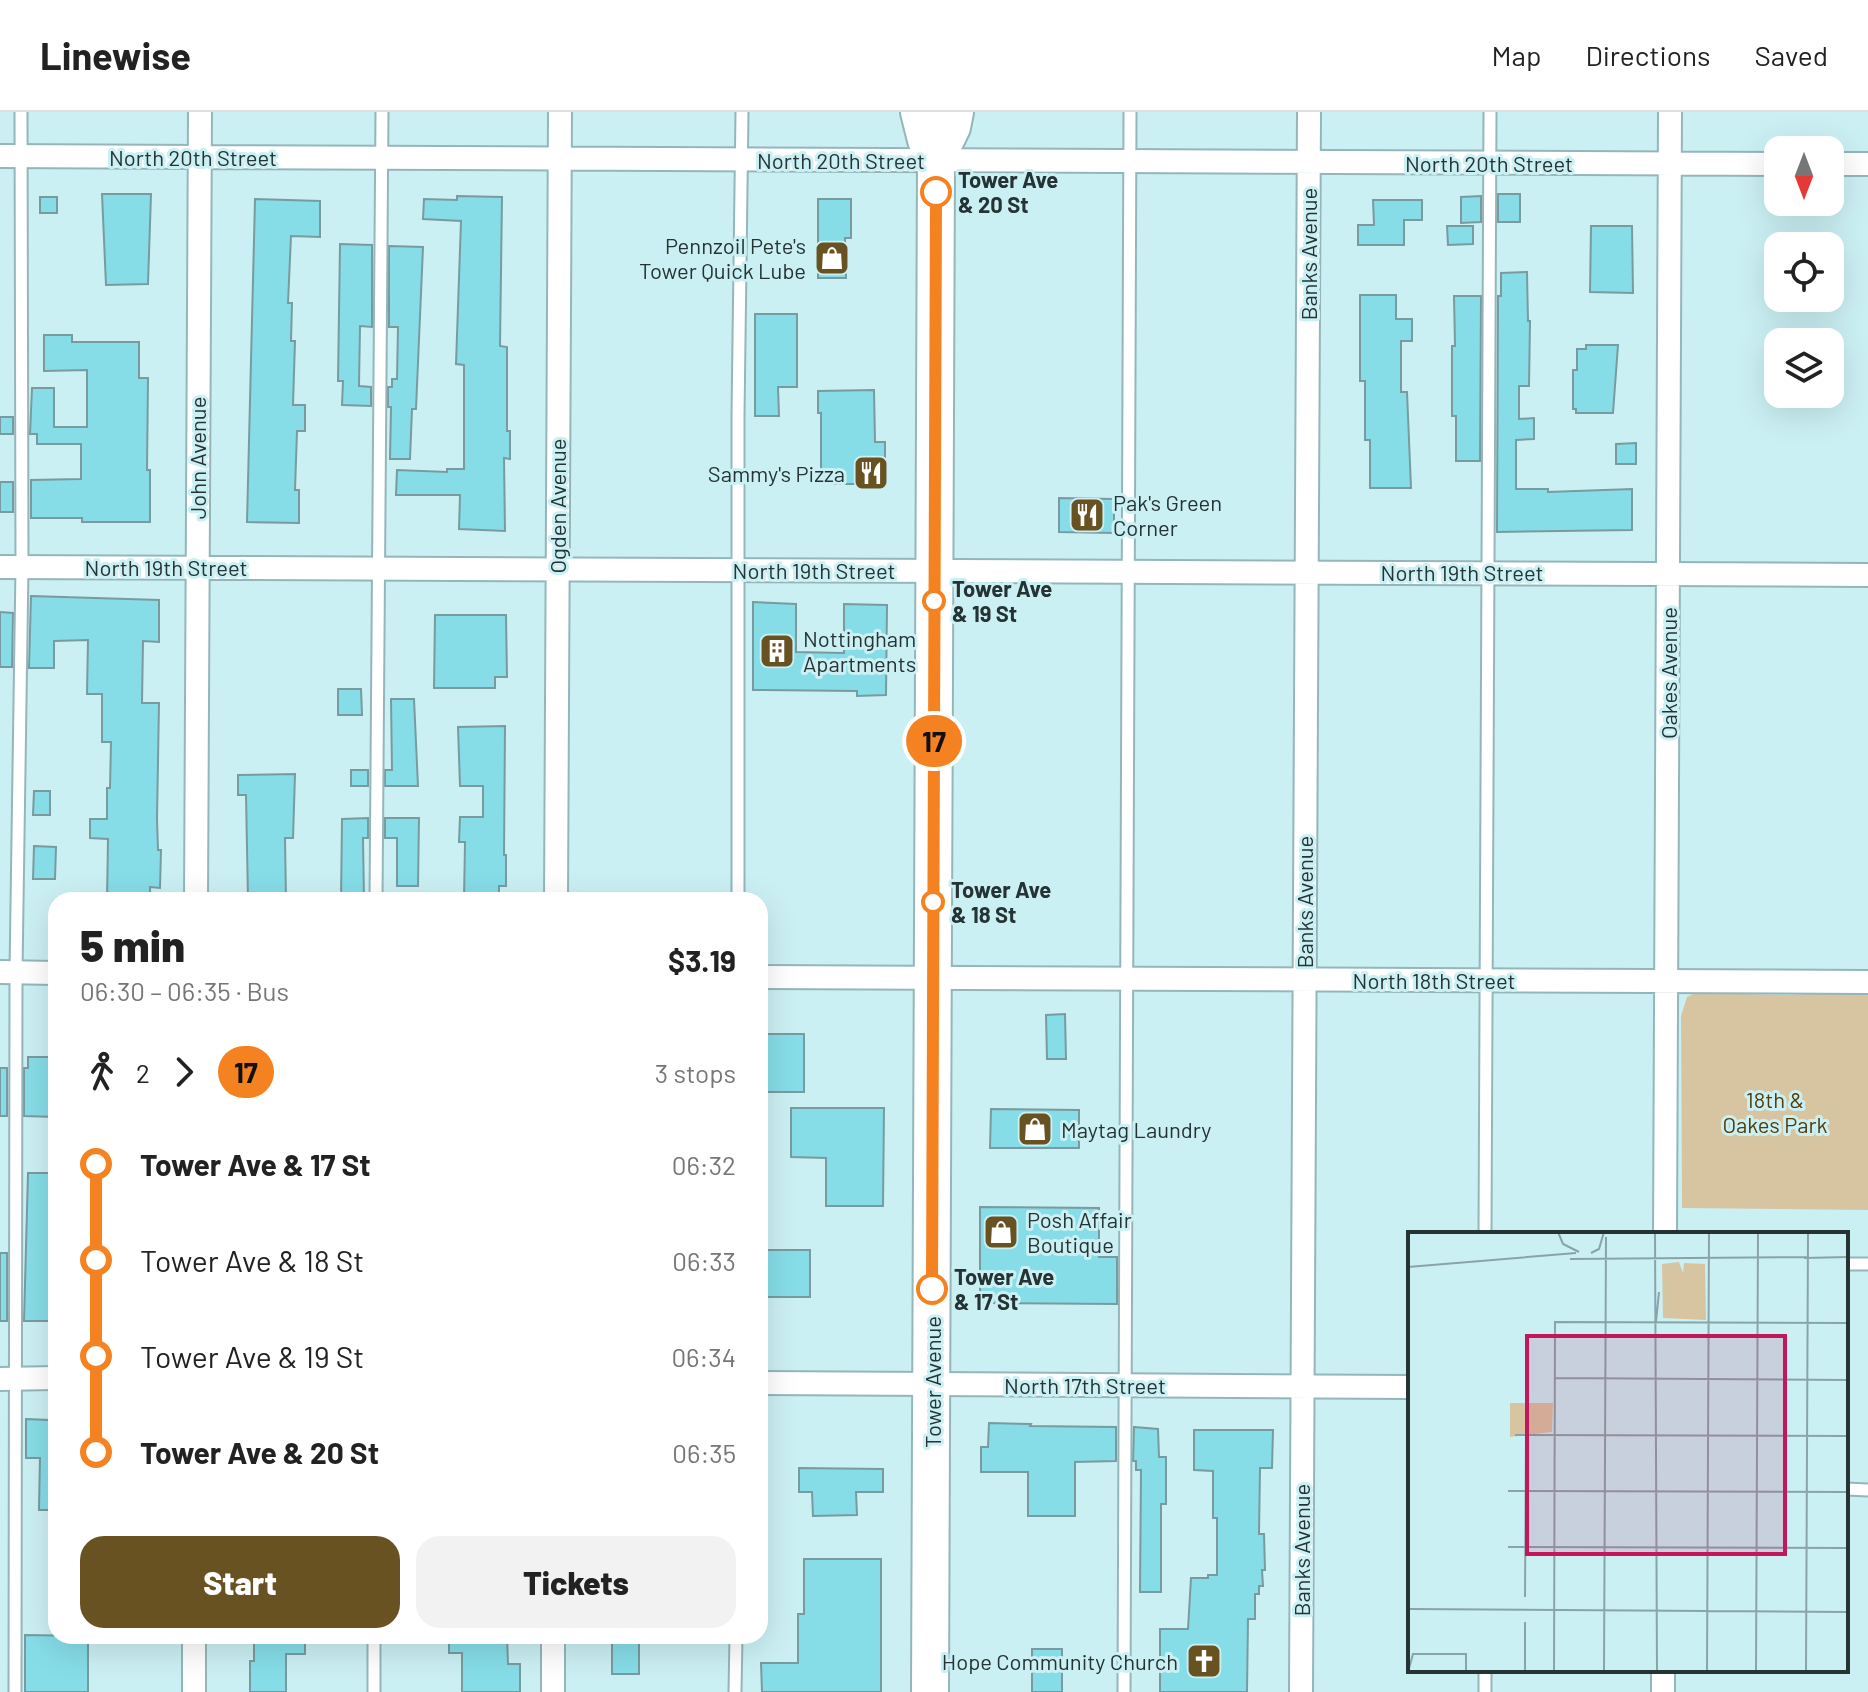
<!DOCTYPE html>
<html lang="en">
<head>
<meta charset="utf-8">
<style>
  :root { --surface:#fff; --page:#f2f2f2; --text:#222; --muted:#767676; --line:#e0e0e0; --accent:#695222 }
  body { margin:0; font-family:Barlow,sans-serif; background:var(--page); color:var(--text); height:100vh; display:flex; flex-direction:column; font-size:30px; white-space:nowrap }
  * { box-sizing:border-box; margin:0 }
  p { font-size:26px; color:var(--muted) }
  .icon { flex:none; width:44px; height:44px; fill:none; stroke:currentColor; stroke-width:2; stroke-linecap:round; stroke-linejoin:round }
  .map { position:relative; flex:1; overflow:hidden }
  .drawer { position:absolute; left:48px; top:780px; width:720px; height:752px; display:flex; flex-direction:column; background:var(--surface); border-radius:24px; box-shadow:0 8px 32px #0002 }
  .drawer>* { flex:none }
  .badge { padding:0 16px; border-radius:26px; font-size:28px; line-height:52px }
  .needle { width:52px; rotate:180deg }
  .tools { position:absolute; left:1764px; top:24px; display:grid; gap:16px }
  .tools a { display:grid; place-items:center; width:80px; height:80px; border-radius:16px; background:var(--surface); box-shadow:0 8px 32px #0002; font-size:40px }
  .map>.badge { position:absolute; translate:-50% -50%; box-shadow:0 0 0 4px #fff }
  .legs { display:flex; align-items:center; gap:12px; height:88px; padding:0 32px; font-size:26px }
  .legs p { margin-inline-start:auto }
  .summary { display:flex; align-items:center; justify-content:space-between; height:136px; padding:0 32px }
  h1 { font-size:44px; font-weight:800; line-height:60px }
  .action { display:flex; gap:16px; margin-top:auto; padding:16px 32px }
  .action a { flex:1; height:92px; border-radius:24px; background:var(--accent); color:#fff; font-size:32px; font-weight:800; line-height:92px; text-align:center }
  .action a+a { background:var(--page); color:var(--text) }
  ul { padding:0 32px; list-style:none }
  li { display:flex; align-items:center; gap:28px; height:96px; font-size:30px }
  li i { display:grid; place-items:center; width:12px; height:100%; margin:0 10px; background:currentColor }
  li i::after { content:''; width:20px; height:20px; margin:-10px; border:6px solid; border-radius:50%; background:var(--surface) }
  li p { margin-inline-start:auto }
  li:first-child i { background:linear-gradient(#0000 50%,currentColor 0) }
  li:last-child i { background:linear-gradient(currentColor 50%,#0000 0) }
  header { display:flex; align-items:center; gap:48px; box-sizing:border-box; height:112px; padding:0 40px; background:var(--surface); border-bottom:2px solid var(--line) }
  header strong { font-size:38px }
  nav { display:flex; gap:44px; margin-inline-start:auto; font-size:28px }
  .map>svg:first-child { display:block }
  .green { fill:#d7c5a1 }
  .building { fill:#86dde8; stroke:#799b9f; stroke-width:2 }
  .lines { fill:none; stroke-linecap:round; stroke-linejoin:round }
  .lane-casing { stroke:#94b6bb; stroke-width:15 }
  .street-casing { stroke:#94b6bb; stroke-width:26 }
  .primary-casing { stroke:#94b6bb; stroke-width:40 }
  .lane { stroke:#fff; stroke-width:11 }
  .street { stroke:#fff; stroke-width:22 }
  .primary { stroke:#fff; stroke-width:36 }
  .line-1-casing { stroke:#fff; stroke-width:18 }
  .line-1 { stroke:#f58220; stroke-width:12 }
  .stop-1-dot { fill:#fff; stroke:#f58220; stroke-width:4 }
  .labels { text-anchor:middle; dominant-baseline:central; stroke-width:6; stroke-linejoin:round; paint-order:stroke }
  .street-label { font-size:22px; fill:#253334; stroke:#cbf0f4 }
  .stop-label { font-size:22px; font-weight:bold; fill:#253334; stroke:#cbf0f4; text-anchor:start }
  .poi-label { font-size:22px; fill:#253334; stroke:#cbf0f4; text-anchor:start }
  .park-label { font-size:22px; fill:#513c0b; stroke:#cbf0f4 }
  .inset-road { fill:none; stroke:#89a4a7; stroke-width:2 }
  .view { fill:#c2185b; fill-opacity:0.15; stroke:#c2185b; stroke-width:4 }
  .inset-edge { fill:none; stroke:#253334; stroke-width:4 }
</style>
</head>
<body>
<header>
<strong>Linewise</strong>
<nav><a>Map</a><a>Directions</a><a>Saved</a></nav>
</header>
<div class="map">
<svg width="1868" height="1580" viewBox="0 0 1868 1580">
  <rect width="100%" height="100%" fill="#cbf0f4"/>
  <!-- green -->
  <path class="green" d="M1868 880V1098L1682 1096 1681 904 1687 885 1695 881 1786 883Z"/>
  <!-- building -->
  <path class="building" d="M102 82H151L148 172 106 173Z
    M1498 82H1520V110H1498Z
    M457 84 502 85 500 234 507 235V319H510V347L504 346 505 419 459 417 460 383H396L397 358 447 360V357H464V253L456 252 461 109 423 107 424 87 457 88Z
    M1481 84V110L1461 111V85Z
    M40 85H57V101H40Z
    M255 87 320 89V125L291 124 288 191H292L291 229H295L293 293H305V319H297L295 378H299V411L247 410Z
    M818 87H851V126H845L846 166H818Z
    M1373 88H1422V108H1404V133H1358V113H1374Z
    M1447 114H1473V132L1448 133Z
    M1591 114H1632L1633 181 1590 180Z
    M340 132 372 133V215L360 214 359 274 371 275V294L342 293 343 269H338Z
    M389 134 423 135 416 297H412L410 347H390L391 295H388V275H392V267H397L398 215H389Z
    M1527 160 1528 209H1530L1529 274H1519V307L1534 306V327L1516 328V377H1548V380L1632 377V418L1497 420 1498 184H1501V161Z
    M1360 183H1396V207H1412V229H1401V280H1407L1411 376H1370V328H1365V269H1360Z
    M1454 184H1481L1480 349H1456V304H1452V234H1455Z
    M755 202H797V275H778L779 304H755Z
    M44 223H72V230H139V266H148L147 358H150V410H82V406H31V368L81 367V332H37V322H30L32 276H54V315H87V258L44 259Z
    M1586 233H1618L1613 301H1576V297H1573V258H1577V237H1586Z
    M874 278 875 330H885V372H821V301H818V279Z
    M0 305H13V322H0Z
    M1636 331V352H1616V332Z
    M0 370H13V400H0Z
    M1059 386 1114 387V421L1059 420Z
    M31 484 159 488V530L143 529 142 591H159L157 707 158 738H161L160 776 150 775V788H107L108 727 90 726V707H107V676H110L111 630H102V582H87L88 528 54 529V556H29Z
    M753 490 796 492V540L844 541V492L887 493 886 583 857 584V579L753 578Z
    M0 500 13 501 12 555H0Z
    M435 503H506L507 565H495V576H434Z
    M338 577H361L362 603H338Z
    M391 587H414L418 674H385V658H392Z
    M505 614 504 743H506V774H499V788H464L465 730H459L460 705H483V674H460L458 615Z
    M351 658H368V674H351Z
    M295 662 293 726H285L286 788H248L246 683H238V663Z
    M34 679H50V703H33Z
    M368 706V726H363L364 788H341L342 707Z
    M385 706H419L418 774H397V726H385Z
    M34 734 56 735 55 767H33Z
    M1065 902 1066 947H1047L1046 903Z
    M762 922H804V980H762Z
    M28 945H55V1005L24 1004V956H28Z
    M0 956H7V1004H0Z
    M791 996H884L883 1094H826V1046L791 1045Z
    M991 997 1079 998V1036H990Z
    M28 1061H56V1209H24Z
    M980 1095 1099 1096V1145H1117V1192L980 1191Z
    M766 1138H810V1185H765Z
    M0 1141H7V1209H0Z
    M26 1307 49 1308V1332H56V1398H39L40 1346H26Z
    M989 1311 1031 1312 1030 1314 1116 1315V1349L1075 1350V1404H1028V1360H981V1335H988Z
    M1134 1315 1158 1317 1159 1345H1166V1392H1161V1480H1140L1141 1358H1136V1349H1133Z
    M1194 1318H1273L1272 1356H1260L1259 1422H1264L1265 1458H1262L1263 1474H1259V1482H1255V1507H1248L1247 1580H1160V1517H1188L1191 1466H1208V1463H1217V1406H1213V1359L1194 1358Z
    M799 1356 883 1357V1380H856L857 1403 813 1404 812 1380H799Z
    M804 1447H881V1580H762L761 1551H798V1502H804Z
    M25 1523 88 1524V1580H25Z
    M254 1524H305V1542H286V1580H250V1549H254Z
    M449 1524H507L508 1552H520V1580H462V1541H449Z
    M612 1530H639V1562H612Z
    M1032 1537H1062V1580H1032Z"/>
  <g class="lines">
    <defs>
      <path id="lane" d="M376 788 382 0
        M738 788V304L742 0
        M1485 1122 1490 0
        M1846 1152H1868
        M1846 1377 1868 1378
        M374 1524V1580
        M1485 1558V1580
        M15 1580 16 860 22 455 21 0
        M735 1580 736 1524
        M1124 1580 1130 0"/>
      <path id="street" d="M0 44 1778 52
        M1830 52H1868
        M0 455 1868 463
        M196 788 200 0
        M556 788 560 0
        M0 860 56 861
        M760 865 1868 870
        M1665 1122 1670 0
        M0 1267 56 1266
        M760 1271 1410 1275
        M194 1580V1524
        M553 1580V1524
        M1301 1580 1309 0
        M1663 1580V1558"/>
      <path id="primary" d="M919 0 926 28 936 48
        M930 1580 936 48 952 15 955 0"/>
    </defs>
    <!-- lane casing -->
    <use href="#lane" class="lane-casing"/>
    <!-- street casing -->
    <use href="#street" class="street-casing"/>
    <!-- primary casing -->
    <use href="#primary" class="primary-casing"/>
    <!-- lane -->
    <use href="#lane" class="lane"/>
    <!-- street -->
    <use href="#street" class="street"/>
    <!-- primary -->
    <use href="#primary" class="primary"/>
  </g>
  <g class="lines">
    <defs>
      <path id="line-1" d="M932 1177 936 80"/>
    </defs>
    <!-- line-1 casing -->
    <use href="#line-1" class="line-1-casing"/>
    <!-- line-1 -->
    <use href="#line-1" class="line-1"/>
  </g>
  <!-- icons -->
  <defs>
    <symbol id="shop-square" viewBox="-11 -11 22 22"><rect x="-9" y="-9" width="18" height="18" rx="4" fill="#695222" stroke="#cbf0f4"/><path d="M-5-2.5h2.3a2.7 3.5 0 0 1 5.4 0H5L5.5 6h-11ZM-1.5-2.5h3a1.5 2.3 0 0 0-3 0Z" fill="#fff"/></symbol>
    <symbol id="restaurant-square" viewBox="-11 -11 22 22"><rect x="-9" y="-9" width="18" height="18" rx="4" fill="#695222" stroke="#cbf0f4"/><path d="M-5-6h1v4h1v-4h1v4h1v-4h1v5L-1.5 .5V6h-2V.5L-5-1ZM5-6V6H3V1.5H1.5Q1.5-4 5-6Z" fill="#fff"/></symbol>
    <symbol id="building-square" viewBox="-11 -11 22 22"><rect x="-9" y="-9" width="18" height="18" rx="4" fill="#695222" stroke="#cbf0f4"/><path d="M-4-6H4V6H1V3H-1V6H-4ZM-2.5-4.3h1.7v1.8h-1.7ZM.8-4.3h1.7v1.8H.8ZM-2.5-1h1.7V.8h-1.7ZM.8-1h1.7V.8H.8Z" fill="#fff"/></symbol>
    <symbol id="church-square" viewBox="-11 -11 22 22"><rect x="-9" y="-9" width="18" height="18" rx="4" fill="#695222" stroke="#cbf0f4"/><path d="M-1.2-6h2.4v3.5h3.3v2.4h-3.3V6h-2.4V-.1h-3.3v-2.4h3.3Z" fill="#fff"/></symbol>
  </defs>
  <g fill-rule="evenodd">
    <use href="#shop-square" x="812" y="126" width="40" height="40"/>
    <use href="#restaurant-square" x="851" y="341" width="40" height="40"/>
    <use href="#restaurant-square" x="1067" y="383" width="40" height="40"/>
    <use href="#building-square" x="757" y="519" width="40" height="40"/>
    <use href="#shop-square" x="1015" y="997" width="40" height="40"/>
    <use href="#shop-square" x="981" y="1100" width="40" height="40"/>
    <use href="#church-square" x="1184" y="1529" width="40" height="40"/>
  </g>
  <!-- markers -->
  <g class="stop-1-dot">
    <circle cx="936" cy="80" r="14"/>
    <circle cx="934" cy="489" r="10"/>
    <circle cx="933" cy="790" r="10"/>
    <circle cx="932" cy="1177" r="14"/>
  </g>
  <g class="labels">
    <!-- street labels -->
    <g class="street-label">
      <text x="193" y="45">North 20th Street</text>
      <text x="841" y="48">North 20th Street</text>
      <text x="1489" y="51">North 20th Street</text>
      <text transform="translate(1308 142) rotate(-90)">Banks Avenue</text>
      <text transform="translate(197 346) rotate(-90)">John Avenue</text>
      <text transform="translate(557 394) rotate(-90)">Ogden Avenue</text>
      <text x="166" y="455">North 19th Street</text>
      <text x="814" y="458">North 19th Street</text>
      <text x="1462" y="460">North 19th Street</text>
      <text transform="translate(1668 561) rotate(-90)">Oakes Avenue</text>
      <text transform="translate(1304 790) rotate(-90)">Banks Avenue</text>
      <text x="1434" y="868">North 18th Street</text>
      <text transform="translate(932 1270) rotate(-90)">Tower Avenue</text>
      <text x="1085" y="1273">North 17th Street</text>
      <text transform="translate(1301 1438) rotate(-90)">Banks Avenue</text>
    </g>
    <!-- stop labels -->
    <g class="stop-label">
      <text x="958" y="67">Tower Ave<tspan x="958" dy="25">&amp; 20 St</tspan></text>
      <text x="952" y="476">Tower Ave<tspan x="952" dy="25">&amp; 19 St</tspan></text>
      <text x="951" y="777">Tower Ave<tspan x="951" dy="25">&amp; 18 St</tspan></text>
      <text x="954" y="1164">Tower Ave<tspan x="954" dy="25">&amp; 17 St</tspan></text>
    </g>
    <!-- poi labels -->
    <g class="poi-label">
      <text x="806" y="133" text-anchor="end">Pennzoil Pete's<tspan x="806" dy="25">Tower Quick Lube</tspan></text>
      <text x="845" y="361" text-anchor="end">Sammy's Pizza</text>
      <text x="1113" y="390">Pak's Green<tspan x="1113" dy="25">Corner</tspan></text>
      <text x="803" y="526">Nottingham<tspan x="803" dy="25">Apartments</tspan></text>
      <text x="1061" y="1017">Maytag Laundry</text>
      <text x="1027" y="1107">Posh Affair<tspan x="1027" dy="25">Boutique</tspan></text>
      <text x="1178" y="1549" text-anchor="end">Hope Community Church</text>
    </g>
    <!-- park labels -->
    <g class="park-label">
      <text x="1775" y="987">18th &amp;<tspan x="1775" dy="25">Oakes Park</tspan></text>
    </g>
  </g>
  <!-- overview -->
  <g transform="translate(1408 1120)">
    <rect width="440" height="440" fill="#cbf0f4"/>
    <path d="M271 30 275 41 276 31 297 32 298 88 255 86 254 32ZM102 171H145L144 200 102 205Z" fill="#d7c5a1"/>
    <path class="inset-road" d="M150 0 155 12 171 20M247 0 249 440M183 21 191 17 196 0M396 26 440 25M162 27 400 25M0 35 168 21M248 90 251 60M147 146 440 148M107 203 440 204M100 259 440 260M100 315 440 316M117 365 118 202M0 377 440 380M0 440 5 422H58V440M117 440V390M146 440 147 90 440 91M196 440 198 5M299 440 301 0M348 440 350 0M398 440 400 0"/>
    <path class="view" d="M119 104H377V322H119Z"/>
    <rect width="440" height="440" class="inset-edge"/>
  </g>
</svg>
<div class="tools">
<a><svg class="needle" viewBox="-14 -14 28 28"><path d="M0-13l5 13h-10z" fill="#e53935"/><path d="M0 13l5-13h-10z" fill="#767676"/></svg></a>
<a><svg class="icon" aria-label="locate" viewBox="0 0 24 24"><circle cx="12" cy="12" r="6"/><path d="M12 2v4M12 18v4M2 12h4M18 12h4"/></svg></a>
<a><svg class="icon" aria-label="layers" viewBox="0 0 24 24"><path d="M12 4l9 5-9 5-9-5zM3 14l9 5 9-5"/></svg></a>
</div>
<b class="badge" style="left:934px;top:629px;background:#f58220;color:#111">17</b>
<section class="drawer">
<div class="summary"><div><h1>5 min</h1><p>06:30 – 06:35 · Bus</p></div><b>$3.19</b></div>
<div class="legs"><svg class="icon" aria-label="walk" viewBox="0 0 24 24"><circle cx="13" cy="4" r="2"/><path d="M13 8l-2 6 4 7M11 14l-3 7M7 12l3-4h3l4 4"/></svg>2<svg class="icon" aria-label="forward" viewBox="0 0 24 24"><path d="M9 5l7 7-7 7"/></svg><b class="badge" style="background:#f58220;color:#111">17</b><p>3 stops</p></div>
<ul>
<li><i style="color:#f58220"></i><b>Tower Ave &amp; 17 St</b><p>06:32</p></li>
<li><i style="color:#f58220"></i><span>Tower Ave &amp; 18 St</span><p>06:33</p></li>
<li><i style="color:#f58220"></i><span>Tower Ave &amp; 19 St</span><p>06:34</p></li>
<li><i style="color:#f58220"></i><b>Tower Ave &amp; 20 St</b><p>06:35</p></li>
</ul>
<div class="action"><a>Start</a><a>Tickets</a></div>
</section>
</div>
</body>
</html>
